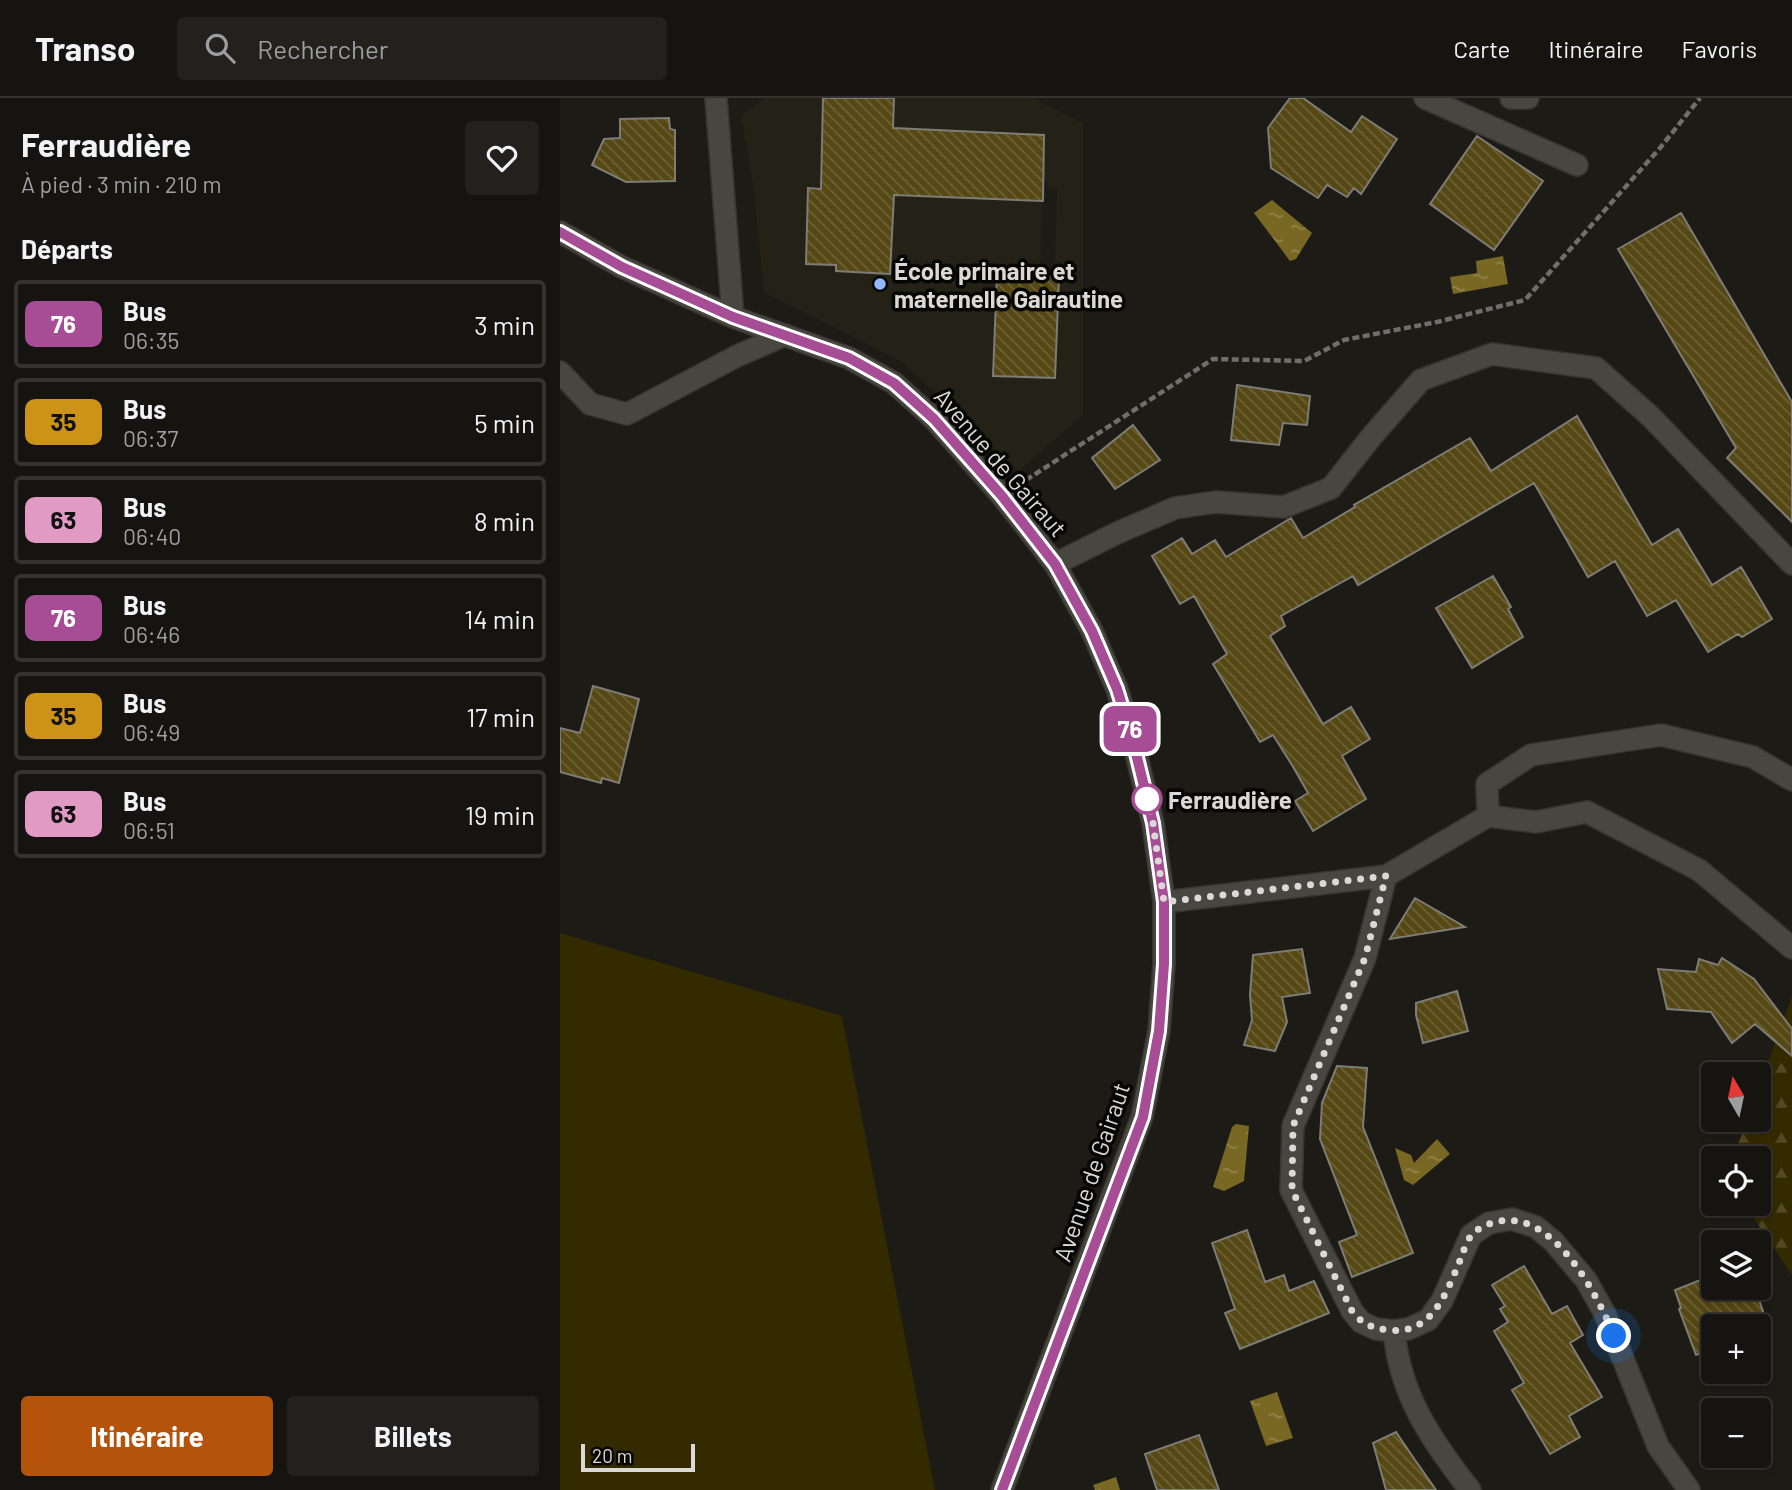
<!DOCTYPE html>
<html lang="fr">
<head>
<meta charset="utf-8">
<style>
  :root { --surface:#151410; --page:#22211e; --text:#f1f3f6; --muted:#9d9e9f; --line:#343330; --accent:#b45309 }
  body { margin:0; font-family:Barlow,sans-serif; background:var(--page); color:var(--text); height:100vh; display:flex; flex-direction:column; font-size:26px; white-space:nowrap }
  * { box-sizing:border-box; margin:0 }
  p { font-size:23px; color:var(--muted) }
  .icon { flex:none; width:38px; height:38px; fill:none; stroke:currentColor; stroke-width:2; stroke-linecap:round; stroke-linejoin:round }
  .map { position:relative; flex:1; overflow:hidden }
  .side { display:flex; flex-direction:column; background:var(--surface); width:560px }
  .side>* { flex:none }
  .badge { padding:0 14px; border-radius:10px; font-size:24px; line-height:46px }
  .needle { width:46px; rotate:351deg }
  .tools { position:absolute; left:1141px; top:964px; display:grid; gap:14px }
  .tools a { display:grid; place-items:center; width:70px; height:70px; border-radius:7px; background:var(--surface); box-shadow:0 4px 10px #0003,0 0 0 2px var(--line); font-size:35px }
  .scale { position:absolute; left:21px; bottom:18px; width:114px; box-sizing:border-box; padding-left:7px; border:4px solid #dad9d6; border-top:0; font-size:19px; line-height:24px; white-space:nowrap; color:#dad9d6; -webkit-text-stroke:5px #060604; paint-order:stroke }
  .you { position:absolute; width:35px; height:35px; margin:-18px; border:5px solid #fff; border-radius:50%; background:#1a73e8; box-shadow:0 0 0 10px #1a73e833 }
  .map>.badge { position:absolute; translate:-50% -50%; box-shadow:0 0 0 4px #fff }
  h2 { padding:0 21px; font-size:26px; line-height:63px }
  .round { display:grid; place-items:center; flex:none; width:74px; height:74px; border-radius:7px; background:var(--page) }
  .summary { display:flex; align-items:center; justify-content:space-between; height:119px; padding:0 21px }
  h1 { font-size:33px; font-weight:700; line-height:52px }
  .action { display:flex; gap:14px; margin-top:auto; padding:14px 21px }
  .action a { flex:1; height:80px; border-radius:7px; background:var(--accent); color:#fff; font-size:28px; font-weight:700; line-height:80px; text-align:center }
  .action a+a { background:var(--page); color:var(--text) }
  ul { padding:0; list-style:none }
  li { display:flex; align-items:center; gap:21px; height:88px; margin:0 14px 10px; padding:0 7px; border:4px solid var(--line); border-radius:7px }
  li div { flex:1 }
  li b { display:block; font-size:26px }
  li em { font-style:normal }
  li .badge { min-width:77px; font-weight:700; text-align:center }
  header { display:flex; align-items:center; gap:42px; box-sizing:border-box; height:98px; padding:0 35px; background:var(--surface); border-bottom:2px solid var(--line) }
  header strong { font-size:33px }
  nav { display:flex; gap:38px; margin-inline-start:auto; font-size:24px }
  .search { width:490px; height:63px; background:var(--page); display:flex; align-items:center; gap:18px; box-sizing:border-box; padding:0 24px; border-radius:7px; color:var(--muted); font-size:26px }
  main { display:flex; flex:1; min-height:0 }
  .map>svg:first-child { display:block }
  .built { fill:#242217 }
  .grass { fill:#342a00 }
  .forest { fill:url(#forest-firs) }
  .water { fill:url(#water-ripples) }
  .building { fill:url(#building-back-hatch); stroke:#7e7c76; stroke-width:2 }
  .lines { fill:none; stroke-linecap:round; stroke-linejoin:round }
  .minor-casing { stroke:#353431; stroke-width:24 }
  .path { stroke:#6f6e6a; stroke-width:4.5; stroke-dasharray:7 3.5; stroke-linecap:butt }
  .minor { stroke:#484640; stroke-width:21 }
  .line-casing { stroke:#fff; stroke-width:16 }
  .line { stroke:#a74d96; stroke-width:10 }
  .walk { stroke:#dad9d6; stroke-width:7; stroke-dasharray:0 12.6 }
  .poi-dot { fill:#93b7fd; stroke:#060604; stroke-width:2.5 }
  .stop-dot { fill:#fff; stroke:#a74d96; stroke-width:3.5 }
  .labels { text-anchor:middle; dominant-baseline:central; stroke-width:7; stroke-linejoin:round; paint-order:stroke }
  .poi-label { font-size:24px; font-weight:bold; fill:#dad9d6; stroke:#060604; text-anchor:start }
  .street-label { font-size:24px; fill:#dad9d6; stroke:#060604 }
  .stop-label { font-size:24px; font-weight:bold; fill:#dad9d6; stroke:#060604; text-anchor:start }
</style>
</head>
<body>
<header>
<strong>Transo</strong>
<div class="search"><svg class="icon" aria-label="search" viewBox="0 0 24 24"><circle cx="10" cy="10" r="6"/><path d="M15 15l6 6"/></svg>Rechercher</div>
<nav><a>Carte</a><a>Itinéraire</a><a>Favoris</a></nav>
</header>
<main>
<section class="side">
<div class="summary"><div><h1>Ferraudière</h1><p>À pied · 3 min · 210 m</p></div><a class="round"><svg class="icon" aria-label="heart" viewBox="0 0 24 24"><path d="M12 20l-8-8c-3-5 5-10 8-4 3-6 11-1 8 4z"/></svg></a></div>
<h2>Départs</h2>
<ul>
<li><span class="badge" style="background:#a74d96;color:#fff">76</span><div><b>Bus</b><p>06:35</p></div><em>3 min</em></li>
<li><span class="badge" style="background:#cd9218;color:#111">35</span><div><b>Bus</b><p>06:37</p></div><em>5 min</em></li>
<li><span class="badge" style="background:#e19ac3;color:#111">63</span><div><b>Bus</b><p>06:40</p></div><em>8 min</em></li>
<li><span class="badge" style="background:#a74d96;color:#fff">76</span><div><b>Bus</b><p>06:46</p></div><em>14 min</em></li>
<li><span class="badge" style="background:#cd9218;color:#111">35</span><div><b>Bus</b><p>06:49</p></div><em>17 min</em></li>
<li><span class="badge" style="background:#e19ac3;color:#111">63</span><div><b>Bus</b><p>06:51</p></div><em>19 min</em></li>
</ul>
<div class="action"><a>Itinéraire</a><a>Billets</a></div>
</section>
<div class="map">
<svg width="1232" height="1392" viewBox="0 0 1232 1392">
  <defs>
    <pattern id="forest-firs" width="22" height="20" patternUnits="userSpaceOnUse" patternTransform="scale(1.75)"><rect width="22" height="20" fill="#342a00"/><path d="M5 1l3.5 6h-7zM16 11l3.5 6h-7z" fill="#514824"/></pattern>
    <pattern id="water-ripples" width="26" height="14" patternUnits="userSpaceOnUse" patternTransform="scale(1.75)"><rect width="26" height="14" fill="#786823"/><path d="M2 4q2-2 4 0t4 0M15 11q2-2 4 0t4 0" fill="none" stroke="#91844d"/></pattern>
    <pattern id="building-back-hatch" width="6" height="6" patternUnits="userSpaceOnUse" patternTransform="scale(1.75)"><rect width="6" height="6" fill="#554814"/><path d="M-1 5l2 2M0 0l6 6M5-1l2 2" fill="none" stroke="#6d6235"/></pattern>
  </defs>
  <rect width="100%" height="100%" fill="#1c1b16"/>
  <!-- built -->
  <path class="built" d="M205 0H263L293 91H249L247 166 276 167 277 173 330 176 332 124 331 96 482 103 480 178 437 177 434 278 495 280 499 179V168L495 166 497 91 487 89V82H483L484 37 333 30 334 0H473L523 25V317L459 373 342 264 204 194 193 85 181 17Z"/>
  <!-- grass -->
  <path class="grass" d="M0 835 282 918 375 1392H0Z"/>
  <!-- forest -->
  <path class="forest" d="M1232 898V1177L1184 1106H1199V1060H1173L1187 1022H1199V990Z"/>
  <!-- water -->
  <path class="water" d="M712 102 752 135 736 161 730 163 694 115Z
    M943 158 948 186 893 196 890 179 917 175 916 163Z
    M676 1026 689 1028 684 1083 664 1093 653 1089 672 1029Z
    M877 1041 890 1056 853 1087 844 1082 835 1050 851 1057 854 1065Z
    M717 1294 733 1340 706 1348 690 1303Z
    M556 1379 560 1392H535L533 1387Z"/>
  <!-- building -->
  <path class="building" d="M263 0H334L333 30 484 37 483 103 334 97 330 176 276 173V167L246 166 248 90 261 91Z
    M730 0H743L791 34 802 18 837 41 801 96 794 90 787 99 767 87 758 100 711 70 708 30Z
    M109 20 110 31 115 32V83L66 84 32 67 44 41 60 40V21Z
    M917 38 983 83 934 152 870 106Z
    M1121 115 1232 304V424L1167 360 1176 350 1058 151Z
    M437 176 499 179 495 280 433 278Z
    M677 287 750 298 747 327 723 325 719 347 671 342Z
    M1017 318 1092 447 1118 431 1152 487 1181 469 1212 521 1182 539 1178 536 1148 554 1116 502 1087 518 1055 463 1028 479 974 385 798 487 793 478 721 518 725 528 710 538 763 626 791 609 810 641 782 658 806 701 753 733 735 703 748 695 732 667 713 637 700 644 653 566 667 556 634 498 620 506 592 458 622 440 632 456 655 442 666 459 731 420 743 440 795 409 794 407 910 340 931 373Z
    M573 327 600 362 555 391 532 360Z
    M933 478 951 509 948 511 963 539 912 570 876 510Z
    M33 588 79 601 59 685 42 680 41 685 0 674V630L20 635Z
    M855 800 905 829 830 841Z
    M742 851 750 895 722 899 727 924 715 953 684 947 692 922 690 897 693 857Z
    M1162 860 1194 881 1232 931V958L1195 926 1172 945 1151 914 1107 911 1098 871 1136 874 1139 861 1158 867Z
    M897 893 908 933 863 945 856 917V905Z
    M777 968 807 970 803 1029 853 1155 792 1179 779 1144 797 1137 760 1041 762 1005Z
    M687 1132 705 1184 724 1177 729 1193 754 1183 769 1215 680 1251 665 1215 675 1211 652 1145Z
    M964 1168 992 1216 1007 1208 1023 1237 1010 1245 1042 1299 1009 1318 1020 1339 990 1356 952 1292 964 1285 934 1233 948 1224 940 1211 945 1208 932 1187Z
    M1153 1177V1190H1195L1210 1234 1199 1238V1228H1153V1251L1136 1257 1119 1211 1121 1210 1115 1192Z
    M836 1334 855 1362 876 1392H826L813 1345Z
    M639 1337 659 1392H597L585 1356Z"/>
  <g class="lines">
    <defs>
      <path id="minor" d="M156 0 173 219
        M865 0 1017 67
        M951 0H968
        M0 134 62 169 173 219 289 260 334 285 374 321 442 398 495 466 532 533 557 591 573 643 593 725 604 804V866L599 933 582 1019 442 1392
        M0 274 30 306 67 316 177 258 225 237
        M495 466 557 435 615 410 656 404 724 409 771 390 812 338 861 282 932 256 1036 270 1091 319 1232 466
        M928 718 927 686 971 657 1101 637 1193 659 1232 682
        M826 778 805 860 733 1028 731 1092 792 1213 801 1224 816 1231 834 1233 848 1231 868 1222 882 1203 911 1137 929 1125 952 1121 976 1129 993 1143 1026 1182 1045 1216 1098 1348 1129 1392
        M604 804 826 778 928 718 976 724 1027 714 1139 772 1232 850
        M834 1233C840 1297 871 1342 910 1392"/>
    </defs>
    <!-- minor casing -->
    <use href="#minor" class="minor-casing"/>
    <!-- path -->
    <path class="path" d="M466 382 653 261 744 263 784 242 877 224 965 202 1100 50 1140 0"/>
    <!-- minor -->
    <use href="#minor" class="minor"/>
  </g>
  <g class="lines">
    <defs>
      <path id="line" d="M0 134 62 169 173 219 289 260 334 285 374 321 442 398 495 466 532 533 557 591 573 643 593 725 604 804V866L599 933 583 1019 442 1392"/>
    </defs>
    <!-- line casing -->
    <use href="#line" class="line-casing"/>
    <!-- line -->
    <use href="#line" class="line"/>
    <!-- walk -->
    <path class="walk" d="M587 701 593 725 604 804 826 778 805 860 733 1028 732 1092 792 1213C802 1226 812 1230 828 1232 873 1238 887 1193 901 1160 904 1152 907 1141 913 1136 920 1128 931 1125 941 1123 994 1114 1038 1197 1054 1238"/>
  </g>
  <!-- markers -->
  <circle class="poi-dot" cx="320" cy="186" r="7"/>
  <circle class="stop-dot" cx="587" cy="701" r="14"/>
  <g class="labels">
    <!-- poi labels -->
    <g class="poi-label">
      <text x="334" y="172">École primaire et<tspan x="334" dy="28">maternelle Gairautine</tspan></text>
    </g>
    <!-- street labels -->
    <g class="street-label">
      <text transform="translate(441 364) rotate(49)">Avenue de Gairaut</text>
      <text transform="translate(531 1074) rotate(-71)">Avenue de Gairaut</text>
    </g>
    <!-- stop labels -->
    <g class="stop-label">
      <text x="608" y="701">Ferraudière</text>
    </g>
  </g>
</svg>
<div class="tools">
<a><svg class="needle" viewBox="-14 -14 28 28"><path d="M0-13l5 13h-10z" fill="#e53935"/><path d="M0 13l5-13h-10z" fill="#9d9e9f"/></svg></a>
<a><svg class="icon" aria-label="locate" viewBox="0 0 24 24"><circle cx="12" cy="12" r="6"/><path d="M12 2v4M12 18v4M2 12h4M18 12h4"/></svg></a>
<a><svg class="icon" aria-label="layers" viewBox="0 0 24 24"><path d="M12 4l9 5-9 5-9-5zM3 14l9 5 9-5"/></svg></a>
<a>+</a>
<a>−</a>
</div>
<div class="scale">20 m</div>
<div class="you" style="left:1054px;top:1238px"></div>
<b class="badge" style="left:570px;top:631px;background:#a74d96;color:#fff">76</b>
</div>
</main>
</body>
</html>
